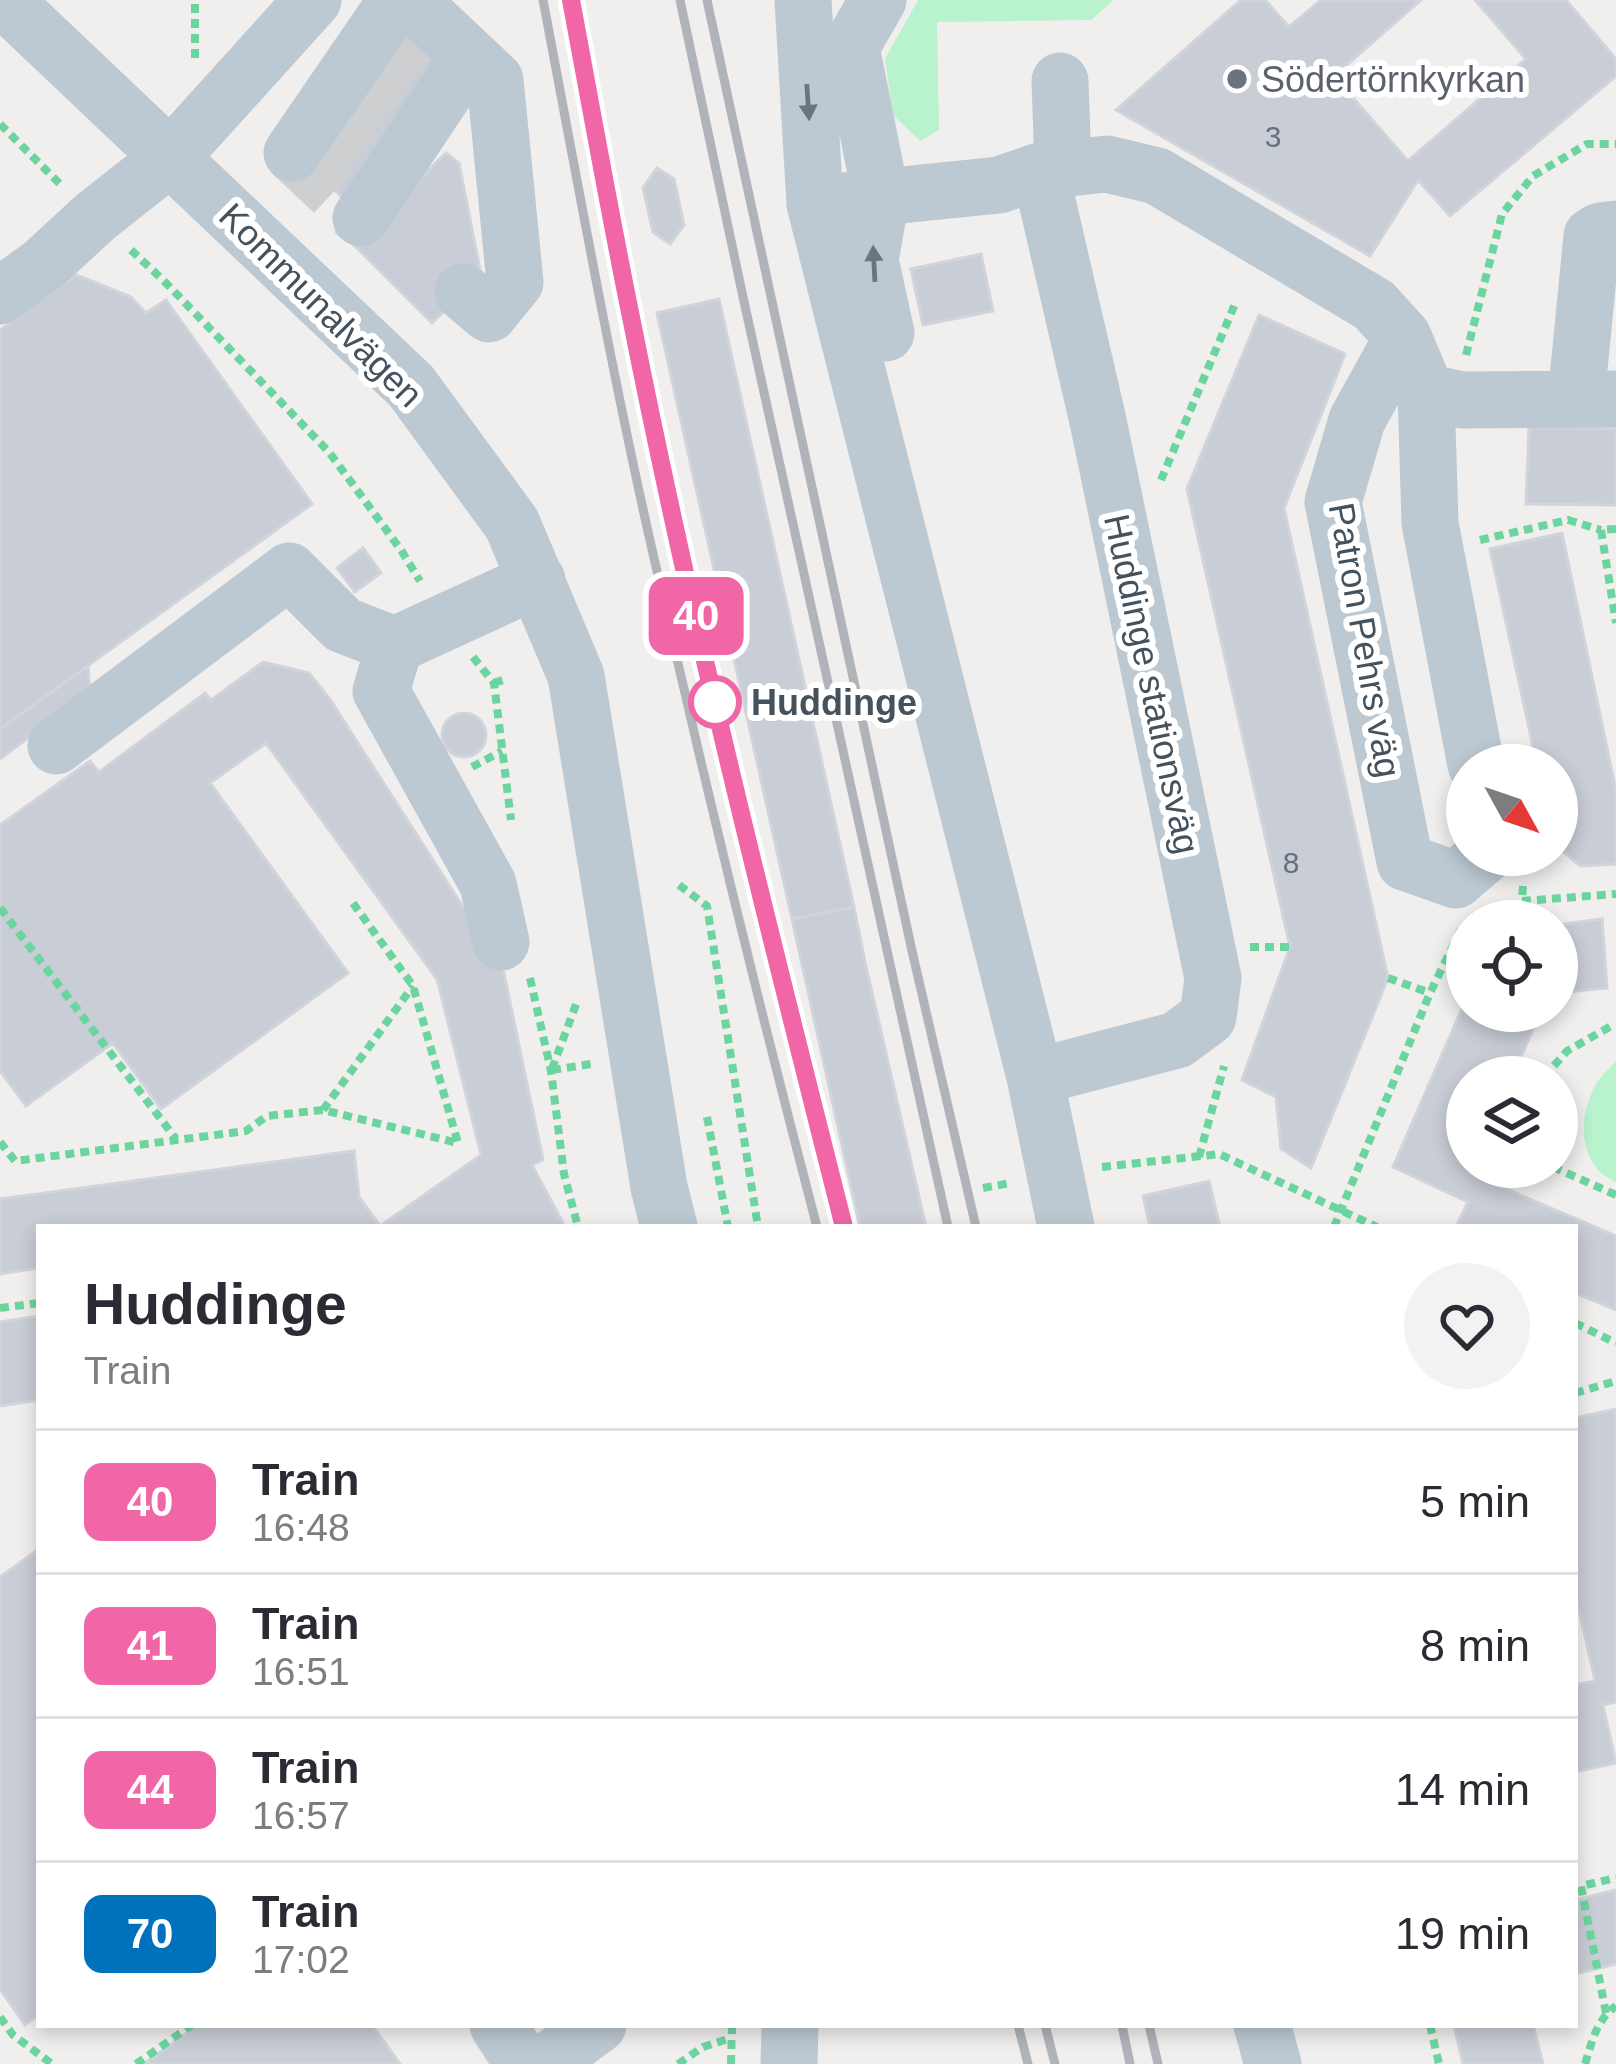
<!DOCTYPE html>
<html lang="en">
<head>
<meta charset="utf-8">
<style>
  :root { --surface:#fff; --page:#f2f2f3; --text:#2b2b33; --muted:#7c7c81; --line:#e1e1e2 }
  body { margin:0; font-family:Helvetica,sans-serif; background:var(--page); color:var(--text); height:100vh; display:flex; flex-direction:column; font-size:45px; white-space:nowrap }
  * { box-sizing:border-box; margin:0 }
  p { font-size:39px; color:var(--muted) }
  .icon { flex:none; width:66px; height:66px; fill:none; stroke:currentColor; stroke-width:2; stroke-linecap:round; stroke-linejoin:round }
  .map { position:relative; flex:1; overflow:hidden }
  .side { position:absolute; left:36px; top:1224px; width:1542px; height:804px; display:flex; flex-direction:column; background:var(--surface); border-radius:0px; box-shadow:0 6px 18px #0003 }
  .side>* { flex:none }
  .badge { padding:0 24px; border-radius:18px; font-size:42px; line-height:78px }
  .needle { width:78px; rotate:130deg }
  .tools { position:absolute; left:1446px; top:744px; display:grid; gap:24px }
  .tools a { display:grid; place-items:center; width:132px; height:132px; border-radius:50%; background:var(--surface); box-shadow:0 6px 18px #0003; font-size:60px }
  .map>.badge { position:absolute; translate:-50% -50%; box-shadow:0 0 0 6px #fff }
  .round { display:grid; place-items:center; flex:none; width:126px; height:126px; border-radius:63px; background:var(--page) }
  .overview { display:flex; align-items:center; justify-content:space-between; height:204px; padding:0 48px }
  h1 { font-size:57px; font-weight:600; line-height:90px }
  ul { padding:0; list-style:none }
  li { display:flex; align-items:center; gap:36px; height:144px; padding:0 48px; border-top:3px solid var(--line) }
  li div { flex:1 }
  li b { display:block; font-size:45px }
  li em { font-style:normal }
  li .badge { min-width:132px; font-weight:700; text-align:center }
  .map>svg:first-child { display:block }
  .green { fill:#b8f3cd }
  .building { fill:#c9cdd5; stroke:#d1d4db; stroke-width:3 }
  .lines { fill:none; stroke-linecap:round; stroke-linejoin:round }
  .minor-tunnel { stroke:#cecfd1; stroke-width:57; stroke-dasharray:57 28; stroke-linecap:butt }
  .path { stroke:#6cd59f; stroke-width:8; stroke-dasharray:9 6; stroke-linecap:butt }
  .minor { stroke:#bdc9d2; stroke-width:57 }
  .rail { stroke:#b0b4b9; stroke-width:9 }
  .oneway { fill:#687681 }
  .line-casing { stroke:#fff; stroke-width:27 }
  .line { stroke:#f166a7; stroke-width:18 }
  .worship-dot { fill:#6b7280; stroke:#fff; stroke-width:4.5 }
  .stop-dot { fill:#fff; stroke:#f166a7; stroke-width:6 }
  .labels { text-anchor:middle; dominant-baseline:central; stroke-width:12; stroke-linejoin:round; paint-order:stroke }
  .number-label { font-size:30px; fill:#65717c }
  .worship-label { font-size:36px; fill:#5b616d; stroke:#fff; text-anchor:start }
  .street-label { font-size:36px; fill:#44525e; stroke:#fff }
  .stop-label { font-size:36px; font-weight:bold; fill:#44525e; stroke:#fff; text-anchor:start }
</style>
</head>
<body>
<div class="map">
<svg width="1616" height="2064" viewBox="0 0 1616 2064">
  <rect width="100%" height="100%" fill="#f1eeee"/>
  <!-- green -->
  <path class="green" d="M918 0H1113L1091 20 937 22 939 130 920 141 893 115 885 59Z
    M1616 1061V1182C1577 1166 1577 1114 1597 1083 1602 1075 1610 1068 1616 1061Z"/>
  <!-- building -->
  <path class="building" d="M1241 0H1265L1289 27 1321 0H1421L1334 76 1408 161 1526 59 1475 0H1566L1616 59V76L1450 216 1418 180 1370 256 1116 110Z
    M399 24 440 64 395 133 430 170 382 215 349 204 308 164Z
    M446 153 459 163 481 275 432 323 353 244Z
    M657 168 674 179 684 225 670 244 653 232 643 188Z
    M981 254 993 311 923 325 911 269Z
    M76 275 131 297 146 313 166 300 312 504 0 729V330Z
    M719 299 854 907 792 919 657 313Z
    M1259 315 1345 354 1284 508 1388 978 1311 1168 1281 1149 1276 1097 1242 1080 1290 947 1187 489Z
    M1529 427 1616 429V505L1526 504Z
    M1562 533 1616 791V864L1580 866 1557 846V765H1537L1490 549Z
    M363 548 381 573 355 592 337 568Z
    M263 662 309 673 329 698 503 969 543 1160 532 1165 565 1227H39V1268L0 1274V1199L354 1151 359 1197 380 1226 481 1155 437 979 266 743 210 783 348 973 161 1109 113 1043 26 1106 0 1071V825L90 761 99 772 205 693 211 700Z
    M88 666 90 692 0 759V729Z
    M442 735a22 22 0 1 1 44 0a22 22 0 1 1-44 0Z
    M854 907 865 962 926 1227H860L792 919Z
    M1602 919 1607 988 1557 993V925Z
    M1467 997V1011H1541L1512 1077H1467V1167H1474L1471 1174 1616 1236V1310L1575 1293V1227H1456L1468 1202 1393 1167Z
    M1209 1181 1220 1227H1150L1143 1196Z
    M39 1316V1400L0 1406V1322Z
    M1616 1409V1702L1603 1705 1616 1763 1575 1772V1685L1595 1681 1575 1592V1418Z
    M39 1549V2015L25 2025 0 1989V1577Z
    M1616 1890V1964L1575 1974V1900Z
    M198 2025H372L400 2064H144Z
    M1454 2025H1533L1543 2064H1463Z"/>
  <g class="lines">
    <!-- minor-tunnel -->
    <path class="minor-tunnel" d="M367 43 437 105
      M342 79 412 141
      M316 115 386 179
      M292 153 361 218"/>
    <!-- path -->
    <path class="path" d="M195 58V0
      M0 124 63 187
      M131 250 164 281 329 452 401 550 420 581
      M1466 355 1502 214 1533 176 1587 144H1616
      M1161 480 1235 304
      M1616 529 1601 530 1616 623
      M1480 540 1568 520 1601 530
      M473 657 494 683 511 820
      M494 683 506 679
      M472 767 502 751
      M679 885 707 906 758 1227
      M1523 886 1522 901 1616 894
      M0 908 176 1139
      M1250 947H1290
      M530 978 551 1071 564 1174 578 1227
      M1388 978 1430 993
      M552 1069 578 999
      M552 1070 591 1064
      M1544 1077 1567 1051 1613 1025
      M323 1110 413 986
      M707 1117 728 1227
      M0 1142 15 1161 246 1131 267 1116 323 1110 458 1143 413 986 350 899
      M1199 1157 1224 1066
      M1102 1167 1219 1154 1377 1227
      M1553 1167 1616 1195
      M983 1188 1011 1183
      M1334 1227 1430 993 1463 925
      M0 1308 39 1303
      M1575 1323 1616 1343
      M1575 1393 1616 1381
      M1606 2013 1581 1886 1616 1878
      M0 2017 13 2035 52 2064
      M1430 2025 1439 2064
      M136 2064 192 2025
      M678 2064 703 2047 731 2038
      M731 2064 732 2025
      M1585 2064C1592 2042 1596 2020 1616 2006"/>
    <!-- minor -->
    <path class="minor" d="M4 0 411 386 512 524 576 676 659 1187 669 1227
      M410 0 495 80 515 282 489 314 463 292
      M803 0 815 204 1035 1077 1066 1227
      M878 0 851 47 881 197 870 260 886 333
      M1060 81 1063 168
      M292 153 397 0
      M843 201 999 185 1040 171 1107 164 1157 176 1374 305 1403 337 1426 392 1430 523 1476 765
      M361 218 469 56
      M0 296 43 265 95 217 171 157 313 0
      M1403 337 1357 420 1333 502 1405 862 1456 880 1485 855
      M1426 392 1462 400 1616 399
      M1576 399 1592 236 1600 231 1616 229
      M395 645 381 691 488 884 501 942
      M56 746 289 571 343 625 395 645 537 580
      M1035 1077 1177 1040 1208 1017 1213 978 1098 421 1040 171
      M498 2025 523 2064
      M1262 2025 1273 2064
      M544 2064 598 2025
      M789 2064 790 2025"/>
    <!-- rail -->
    <path class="rail" d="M543 0C577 179 609 358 649 536 701 768 757 998 817 1227
      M571 0C591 107 610 215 632 322 692 626 767 927 844 1227
      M680 0 743 297 948 1227
      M707 0 912 951 976 1227
      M1018 2025 1028 2064
      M1045 2025 1055 2064
      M1122 2025 1130 2064
      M1149 2025 1158 2064"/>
  </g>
  <!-- one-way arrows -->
  <defs><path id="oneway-solid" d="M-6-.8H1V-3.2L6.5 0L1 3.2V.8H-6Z" transform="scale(3)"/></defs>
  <g class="oneway">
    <use href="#oneway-solid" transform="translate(808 102) rotate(86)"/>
    <use href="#oneway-solid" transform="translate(874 264) rotate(-93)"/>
  </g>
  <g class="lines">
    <defs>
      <path id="line" d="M571 0C591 107 610 215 632 322 692 626 768 927 844 1227"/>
    </defs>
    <!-- line casing -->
    <use href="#line" class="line-casing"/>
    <!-- line -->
    <use href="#line" class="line"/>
  </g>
  <!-- markers -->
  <circle class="worship-dot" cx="1237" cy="79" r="12"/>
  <circle class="stop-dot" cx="715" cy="702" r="24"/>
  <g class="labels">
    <!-- number labels -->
    <g class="number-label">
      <text x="1273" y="136">3</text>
      <text x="1291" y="862">8</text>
    </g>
    <!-- worship labels -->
    <g class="worship-label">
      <text x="1261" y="79">Södertörnkyrkan</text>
    </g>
    <!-- street labels -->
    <g class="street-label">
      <text transform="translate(321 305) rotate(45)">Kommunalvägen</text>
      <text transform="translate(1365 640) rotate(80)">Patron Pehrs väg</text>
      <text transform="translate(1152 684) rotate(78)">Huddinge stationsväg</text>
    </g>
    <!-- stop labels -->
    <g class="stop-label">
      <text x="751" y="702">Huddinge</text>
    </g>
  </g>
</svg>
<div class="tools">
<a><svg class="needle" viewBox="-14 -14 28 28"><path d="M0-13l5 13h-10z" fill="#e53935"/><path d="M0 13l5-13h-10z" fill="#7c7c81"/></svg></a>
<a><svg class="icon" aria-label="locate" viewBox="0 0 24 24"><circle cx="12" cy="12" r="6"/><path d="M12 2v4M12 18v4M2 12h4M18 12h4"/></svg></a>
<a><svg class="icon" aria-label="layers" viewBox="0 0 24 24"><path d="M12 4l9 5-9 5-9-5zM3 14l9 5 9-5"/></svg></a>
</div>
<b class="badge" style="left:696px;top:616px;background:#f166a7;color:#fff">40</b>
<section class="side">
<div class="overview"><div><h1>Huddinge</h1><p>Train</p></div><a class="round"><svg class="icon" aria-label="heart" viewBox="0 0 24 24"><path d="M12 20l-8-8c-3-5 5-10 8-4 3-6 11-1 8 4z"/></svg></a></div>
<ul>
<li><span class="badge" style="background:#f166a7;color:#fff">40</span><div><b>Train</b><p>16:48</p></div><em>5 min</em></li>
<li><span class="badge" style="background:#f166a7;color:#fff">41</span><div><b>Train</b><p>16:51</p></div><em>8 min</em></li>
<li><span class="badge" style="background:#f166a7;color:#fff">44</span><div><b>Train</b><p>16:57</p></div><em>14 min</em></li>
<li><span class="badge" style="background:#0072bc;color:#fff">70</span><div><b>Train</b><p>17:02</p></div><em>19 min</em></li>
</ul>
</section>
</div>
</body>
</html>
